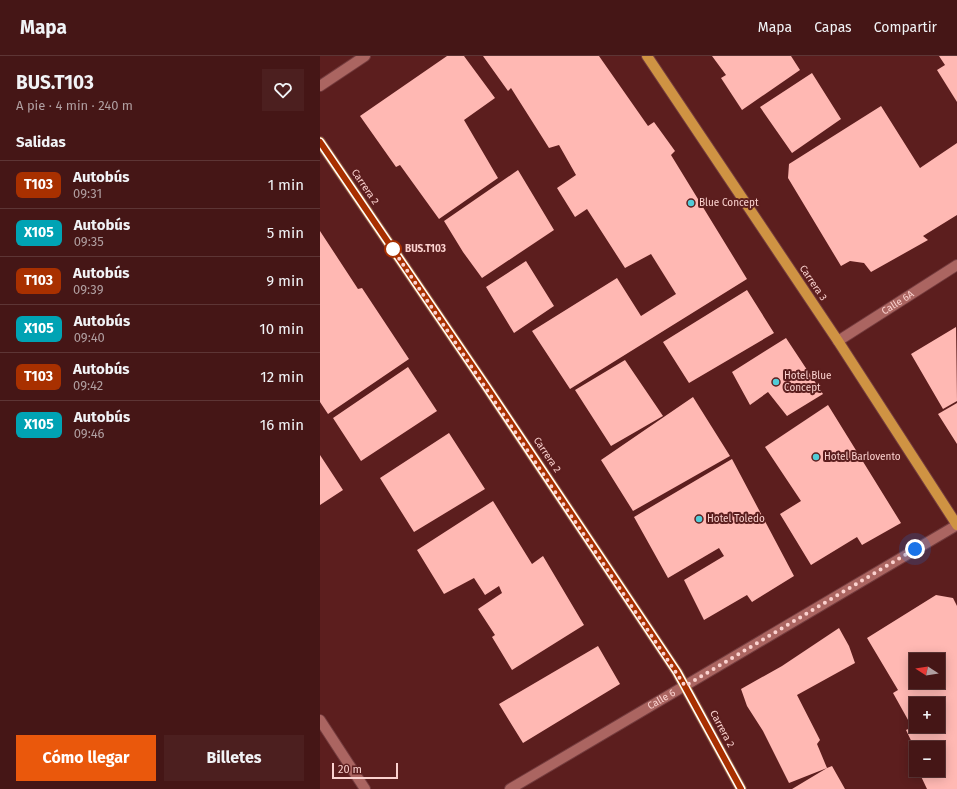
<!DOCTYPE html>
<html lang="es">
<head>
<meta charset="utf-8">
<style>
  :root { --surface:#451616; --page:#4c1f1f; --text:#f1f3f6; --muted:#b09fa1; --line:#5d3535; --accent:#ea580c }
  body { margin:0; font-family:"Fira Sans",sans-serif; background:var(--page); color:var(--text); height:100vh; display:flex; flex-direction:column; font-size:15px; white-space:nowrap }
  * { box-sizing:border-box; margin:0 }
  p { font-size:13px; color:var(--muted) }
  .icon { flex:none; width:22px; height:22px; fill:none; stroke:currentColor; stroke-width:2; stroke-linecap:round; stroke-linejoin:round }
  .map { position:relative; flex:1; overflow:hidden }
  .panel { display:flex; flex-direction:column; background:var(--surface); width:320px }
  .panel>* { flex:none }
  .badge { padding:0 8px; border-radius:6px; font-size:14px; line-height:26px }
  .needle { width:26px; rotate:282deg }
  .controls { position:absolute; left:589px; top:597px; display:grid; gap:8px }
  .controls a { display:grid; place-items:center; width:36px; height:36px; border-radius:0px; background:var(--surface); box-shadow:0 2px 10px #0003,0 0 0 1px var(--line); font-size:20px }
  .scale { position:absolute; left:12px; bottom:10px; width:66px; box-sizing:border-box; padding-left:4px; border:2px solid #fbd2cf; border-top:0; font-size:11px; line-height:14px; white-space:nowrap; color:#fbd2cf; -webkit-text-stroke:3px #5c1e1e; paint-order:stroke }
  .you { position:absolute; width:20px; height:20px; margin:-10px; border:3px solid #fff; border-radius:50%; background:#1a73e8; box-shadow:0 0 0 6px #1a73e833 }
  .map>.badge { position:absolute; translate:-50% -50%; box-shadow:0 0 0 2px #fff }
  h2 { padding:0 16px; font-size:15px; line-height:36px }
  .round { display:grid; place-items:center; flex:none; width:42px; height:42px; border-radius:0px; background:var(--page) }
  .overview { display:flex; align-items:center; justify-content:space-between; height:68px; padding:0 16px }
  h1 { font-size:19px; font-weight:700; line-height:30px }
  .cta { display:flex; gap:8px; margin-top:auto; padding:8px 16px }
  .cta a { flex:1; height:46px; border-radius:0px; background:var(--accent); color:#fff; font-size:16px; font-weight:700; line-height:46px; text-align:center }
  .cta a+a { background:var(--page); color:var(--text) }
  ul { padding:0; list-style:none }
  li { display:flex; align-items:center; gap:12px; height:48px; padding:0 16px; border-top:1px solid var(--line) }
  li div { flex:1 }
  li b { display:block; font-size:15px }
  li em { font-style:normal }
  li .badge { min-width:44px; font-weight:700; text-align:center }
  header { display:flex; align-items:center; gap:24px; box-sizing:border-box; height:56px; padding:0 20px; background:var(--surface); border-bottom:1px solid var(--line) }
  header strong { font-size:19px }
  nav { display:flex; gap:22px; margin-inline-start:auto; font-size:14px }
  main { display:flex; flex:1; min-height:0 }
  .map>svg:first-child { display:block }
  .building { fill:#ffb8b3; fill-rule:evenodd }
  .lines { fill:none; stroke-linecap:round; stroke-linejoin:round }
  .minor-casing { stroke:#743c3e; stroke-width:12 }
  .major-casing { stroke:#743c3e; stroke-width:12 }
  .minor { stroke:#ab6561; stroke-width:10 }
  .major { stroke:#cf9343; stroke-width:10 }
  .line-casing { stroke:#fff; stroke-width:9 }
  .line { stroke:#a83000; stroke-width:6 }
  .walk { stroke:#fbd2cf; stroke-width:4; stroke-dasharray:0 7.2 }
  .poi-dot { fill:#52cbd7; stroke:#5c1e1e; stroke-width:1.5 }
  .stop-dot { fill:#fff; stroke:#a83000; stroke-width:2 }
  .labels { text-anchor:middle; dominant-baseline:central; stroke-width:4; stroke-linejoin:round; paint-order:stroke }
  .street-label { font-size:10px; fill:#fbd2cf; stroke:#5c1e1e }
  .poi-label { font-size:10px; fill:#fbd2cf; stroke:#5c1e1e; text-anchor:start }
  .stop-label { font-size:10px; font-weight:bold; fill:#fbd2cf; stroke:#5c1e1e; text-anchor:start }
</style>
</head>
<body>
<header>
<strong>Mapa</strong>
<nav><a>Mapa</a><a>Capas</a><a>Compartir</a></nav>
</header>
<main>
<section class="panel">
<div class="overview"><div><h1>BUS.T103</h1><p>A pie · 4 min · 240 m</p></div><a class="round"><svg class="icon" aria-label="heart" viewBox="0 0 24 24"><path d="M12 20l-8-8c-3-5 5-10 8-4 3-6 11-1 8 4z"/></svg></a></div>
<h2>Salidas</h2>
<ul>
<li><span class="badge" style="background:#a83000;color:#fff">T103</span><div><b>Autobús</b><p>09:31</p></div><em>1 min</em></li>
<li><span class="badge" style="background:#00a3b4;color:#fff">X105</span><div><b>Autobús</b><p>09:35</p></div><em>5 min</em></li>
<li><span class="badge" style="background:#a83000;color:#fff">T103</span><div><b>Autobús</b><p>09:39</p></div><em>9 min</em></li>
<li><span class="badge" style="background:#00a3b4;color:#fff">X105</span><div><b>Autobús</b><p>09:40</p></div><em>10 min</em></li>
<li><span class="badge" style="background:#a83000;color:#fff">T103</span><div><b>Autobús</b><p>09:42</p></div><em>12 min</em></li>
<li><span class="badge" style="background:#00a3b4;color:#fff">X105</span><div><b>Autobús</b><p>09:46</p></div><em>16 min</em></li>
</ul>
<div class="cta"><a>Cómo llegar</a><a>Billetes</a></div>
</section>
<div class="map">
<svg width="637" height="733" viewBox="0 0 637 733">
  <rect width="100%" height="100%" fill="#5c1e1e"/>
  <!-- building -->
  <path class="building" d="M127 0H144L175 42 144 64 178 122 119 163 80 109 76 111 40 60Z
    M163 0H279L328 70 334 66 355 95 351 99 427 223 250 333 212 275 297 222 321 260 356 238 331 198 305 212 267 153 255 161 237 132 256 119 239 89 229 92 191 32 188 35Z
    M392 0H471L480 14 422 54 401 22 406 19Z
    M619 0H637V46L617 14 625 9Z
    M492 17 521 63 472 97 440 51Z
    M561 50 600 112 637 87V159L603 180 608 184 551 216 544 207 530 205 521 210 468 122 469 108Z
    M198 114 234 174 162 222 143 196 124 165Z
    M0 175 38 233 42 232 89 303 8 358 0 346Z
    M206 205 234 250 194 277 166 231Z
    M427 234 454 277 369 327 343 286Z
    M636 271 637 345 623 353 591 298Z
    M466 282 503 338 467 360 448 336 430 349 412 316Z
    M305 304 343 360 291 390 255 334Z
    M88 311 117 355 41 405 13 362Z
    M373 341 410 400 313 455 281 404Z
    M637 347V388L618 358Z
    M508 349 581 467 542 489 537 481 491 509 460 458 481 445 445 391Z
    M129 377 165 433 94 476 60 422Z
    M0 399 23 434 0 449Z
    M412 403 474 520 432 546 427 539 384 564 364 524 404 500 399 492 348 522 314 461Z
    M173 445 212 508 223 500 264 569 192 614 172 581 175 579 158 553 182 537 179 530 165 539 154 522 124 538 97 494Z
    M616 539 633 542 637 550V733H607L598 714H618V692H596V695L586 674 592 671 573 637 578 634 547 582ZM596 604H618V626H596ZM596 648H618V670H596Z
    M519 572 529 590 535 607 477 639 500 684 497 688 507 712 512 710 525 733H472L507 712 469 727 443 675 427 650 421 633 462 610Z
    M278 590 300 628 203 687 179 648Z"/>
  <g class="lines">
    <defs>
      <g id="minor">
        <path d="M0 30 45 0"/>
        <path id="s1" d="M518 285 637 209"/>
        <path d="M0 664 45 733"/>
        <path id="s2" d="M190 733 637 469"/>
      </g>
      <path id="major" d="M327 0 518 285 637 469
        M0 86 166 330 357 616 421 733"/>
    </defs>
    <!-- minor casing -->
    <use href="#minor" class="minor-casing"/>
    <!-- major casing -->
    <use href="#major" class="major-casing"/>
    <!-- minor -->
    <use href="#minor" class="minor"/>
    <!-- major -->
    <use href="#major" class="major"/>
  </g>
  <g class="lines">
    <defs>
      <path id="line" d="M0 86 166 330 357 616 421 733"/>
    </defs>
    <!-- line casing -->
    <use href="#line" class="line-casing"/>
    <!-- line -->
    <use href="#line" class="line"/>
    <!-- walk -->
    <path class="walk" d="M73 193 70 189 365 630 595 493"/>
  </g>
  <!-- markers -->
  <g class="poi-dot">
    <circle cx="371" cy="147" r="4"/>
    <circle cx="456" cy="326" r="4"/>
    <circle cx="496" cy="401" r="4"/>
    <circle cx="379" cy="463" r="4"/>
  </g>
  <circle class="stop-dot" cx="73" cy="193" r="8"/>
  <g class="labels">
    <!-- street labels -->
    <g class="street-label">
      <text transform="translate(45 131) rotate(56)">Carrera 2</text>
      <text transform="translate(493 227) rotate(56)">Carrera 3</text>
      <text stroke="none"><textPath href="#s1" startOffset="71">Calle 6A</textPath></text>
      <text transform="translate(227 399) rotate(56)">Carrera 2</text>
      <text stroke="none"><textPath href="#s2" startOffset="176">Calle 6</textPath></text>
      <text transform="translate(402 673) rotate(62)">Carrera 2</text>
    </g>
    <!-- poi labels -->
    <g class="poi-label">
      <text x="379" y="147">Blue Concept</text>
      <text x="464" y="320">Hotel Blue<tspan x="464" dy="12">Concept</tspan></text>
      <text x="504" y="401">Hotel Barlovento</text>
      <text x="387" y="463">Hotel Toledo</text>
    </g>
    <!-- stop labels -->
    <g class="stop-label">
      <text x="85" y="193">BUS.T103</text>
    </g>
  </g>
</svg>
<div class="controls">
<a><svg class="needle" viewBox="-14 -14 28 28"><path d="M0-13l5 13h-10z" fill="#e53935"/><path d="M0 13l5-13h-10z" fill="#b09fa1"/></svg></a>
<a>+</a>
<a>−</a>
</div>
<div class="scale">20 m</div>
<div class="you" style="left:595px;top:493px"></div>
</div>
</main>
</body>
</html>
